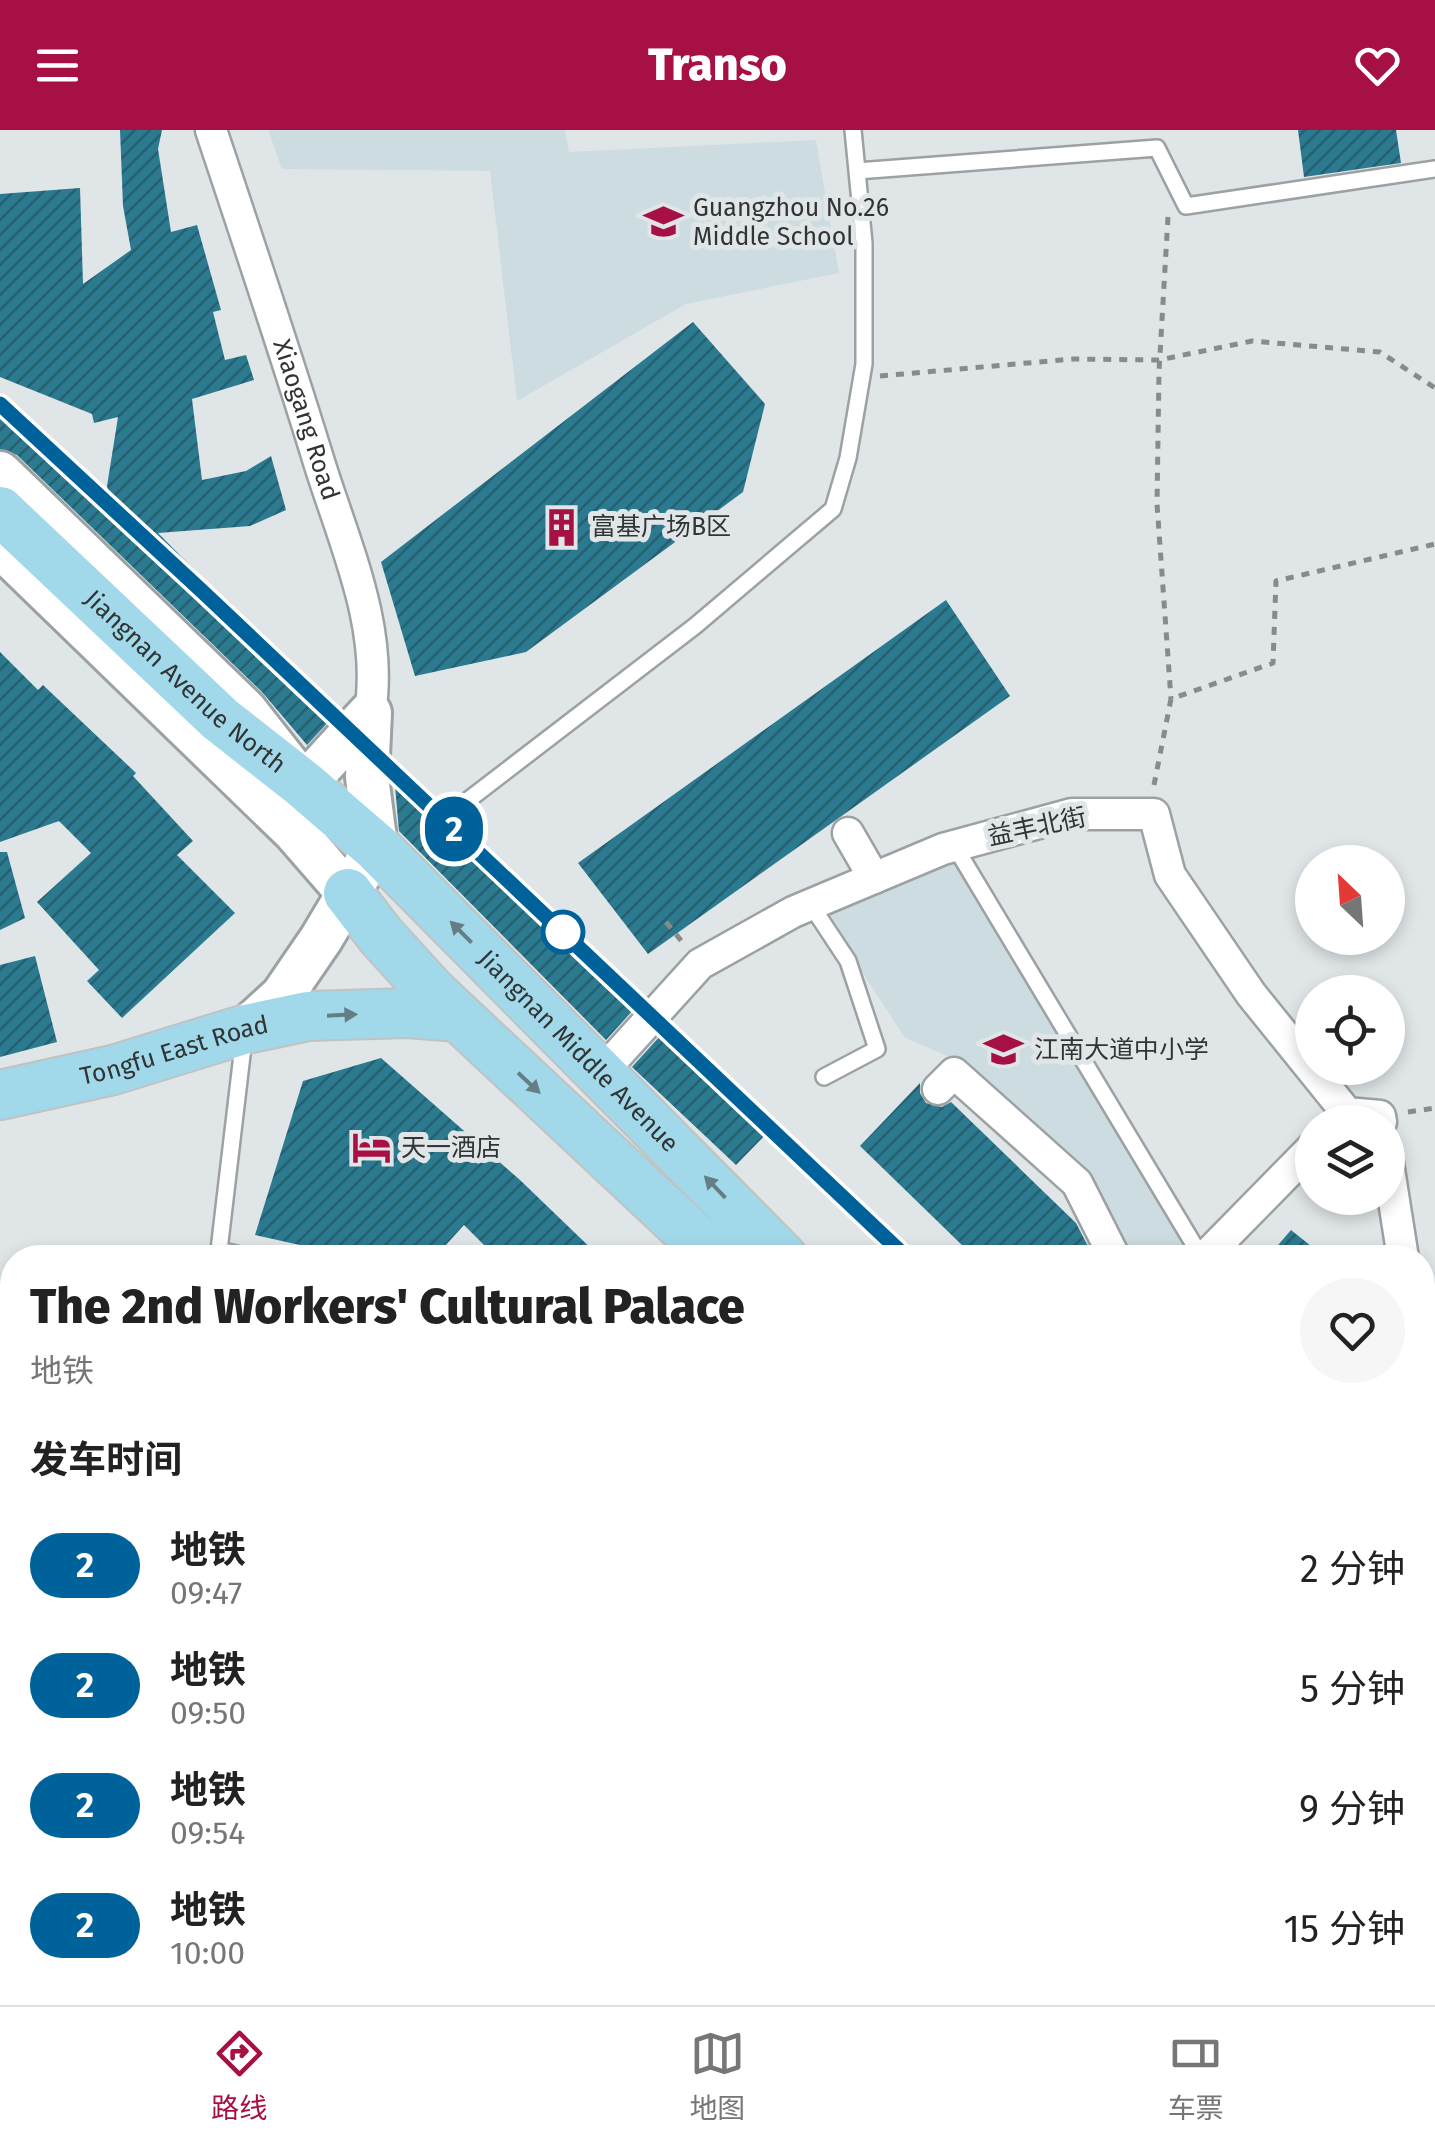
<!DOCTYPE html>
<html lang="zh">
<head>
<meta charset="utf-8">
<style>
  :root { --surface:#fff; --page:#f6f6f6; --text:#222; --muted:#767676; --line:#e0e0e0; --accent:#a71044 }
  body { margin:0; font-family:"Fira Sans","Noto Sans SC",sans-serif; background:var(--page); color:var(--text); height:100vh; display:flex; flex-direction:column; font-size:38px; white-space:nowrap }
  * { box-sizing:border-box; margin:0 }
  p { font-size:32px; color:var(--muted) }
  .icon { flex:none; width:55px; height:55px; fill:none; stroke:currentColor; stroke-width:2; stroke-linecap:round; stroke-linejoin:round }
  .map { position:relative; flex:1; overflow:hidden }
  .drawer { position:absolute; left:0px; top:1115px; width:1435px; height:760px; display:flex; flex-direction:column; background:var(--surface); border-radius:40px 40px 0 0; box-shadow:0 5px 15px #0003 }
  .drawer>* { flex:none }
  .badge { padding:0 20px; border-radius:32px; font-size:35px; line-height:65px }
  .needle { width:65px; rotate:335deg }
  .tools { position:absolute; left:1295px; top:715px; display:grid; gap:20px }
  .tools a { display:grid; place-items:center; width:110px; height:110px; border-radius:50%; background:var(--surface); box-shadow:0 5px 15px #0003; font-size:50px }
  .map>.badge { position:absolute; translate:-50% -50%; box-shadow:0 0 0 5px #fff }
  h2 { padding:0 30px; font-size:38px; line-height:90px }
  .round { display:grid; place-items:center; flex:none; width:105px; height:105px; border-radius:52px; background:var(--page) }
  .summary { display:flex; align-items:center; justify-content:space-between; height:170px; padding:0 30px }
  h1 { font-size:48px; font-weight:800; line-height:75px }
  ul { padding:0; list-style:none }
  li { display:flex; align-items:center; gap:30px; height:120px; padding:0 30px }
  li div { flex:1 }
  li b { display:block; font-size:38px }
  li em { font-style:normal }
  li .badge { min-width:110px; font-weight:700; text-align:center }
  header { display:flex; justify-content:space-between; align-items:center; height:130px; padding:0 30px; background:var(--accent); color:#fff; font-size:45px; font-weight:800 }
  .dock { display:flex; justify-content:space-around; align-items:center; height:140px; border-top:2px solid var(--line); background:var(--surface); font-size:28px; color:var(--muted) }
  .dock a { display:grid; justify-items:center; gap:5px }
  .dock .selected { color:var(--accent) }
  .map>svg:first-child { display:block }
  .built { fill:#cddce0 }
  .building { fill:url(#building-hatch) }
  .lines { fill:none; stroke-linecap:round; stroke-linejoin:round }
  .lane-casing { stroke:#9ca1a3; stroke-width:20 }
  .street-casing { stroke:#9ca1a3; stroke-width:35 }
  .secondary-casing { stroke:#9ca1a3; stroke-width:48 }
  .primary-casing { stroke:#c1c2c2; stroke-width:52 }
  .path { stroke:#868b8c; stroke-width:5; stroke-dasharray:8 8; stroke-linecap:butt }
  .lane { stroke:#fff; stroke-width:15 }
  .street { stroke:#fff; stroke-width:30 }
  .secondary { stroke:#fff; stroke-width:42 }
  .primary { stroke:#a2d9ea; stroke-width:48 }
  .oneway { fill:#647e86 }
  .line-casing { stroke:#fff; stroke-width:22 }
  .line { stroke:#00629b; stroke-width:15 }
  .stop-dot { fill:#fff; stroke:#00629b; stroke-width:5 }
  .labels { text-anchor:middle; dominant-baseline:central; stroke-width:10; stroke-linejoin:round; paint-order:stroke }
  .poi-label { font-size:25px; fill:#313434; stroke:#e0e6e8; text-anchor:start }
  .street-label { font-size:25px; fill:#313434; stroke:#e0e6e8 }
</style>
</head>
<body>
<header><svg class="icon" aria-label="menu" viewBox="0 0 24 24"><path d="M4 6h16M4 12h16M4 18h16"/></svg>Transo<svg class="icon" aria-label="heart" viewBox="0 0 24 24"><path d="M12 20l-8-8c-3-5 5-10 8-4 3-6 11-1 8 4z"/></svg></header>
<div class="map">
<svg width="1435" height="1875" viewBox="0 0 1435 1875">
  <defs>
    <pattern id="building-hatch" width="6" height="6" patternUnits="userSpaceOnUse" patternTransform="scale(2.5)"><rect width="6" height="6" fill="#2c7a90"/><path d="M-1 1l2-2M0 6l6-6M5 7l2-2" fill="none" stroke="#256070"/></pattern>
  </defs>
  <rect width="100%" height="100%" fill="#e0e6e8"/>
  <!-- built -->
  <path class="built" d="M268 0H565L569 22 816 10 839 143 686 174 517 271 490 41 282 39Z
    M953 721 1198 1127H1119L962 932 905 908 819 776Z
    M1423 1806 1435 1817V1875H1272L1274 1863 1422 1862Z"/>
  <!-- building -->
  <path class="building" d="M120 0H162L158 19 171 102 197 95 221 180 213 182 225 230 246 225 254 250 192 269 202 350 246 341 271 326 286 380 250 396 158 403 246 492 242 496 332 588 307 615 262 562 17 325 0 319V263L111 372 107 356 118 287 94 293 92 284 0 247V64L80 58 83 154 131 120 123 76Z
    M1298 0H1396L1401 33 1304 47Z
    M693 192 765 274 743 362 526 522 415 546 381 432Z
    M946 470 1010 566 648 824 578 733Z
    M0 522 38 560 43 555 136 643 133 646 193 711 177 725 235 783 122 888 87 851 99 840 37 772 91 723 59 691 0 712Z
    M393 633 643 869 606 910 399 701Z
    M0 722H7L25 788 0 800Z
    M35 826 57 912 0 927V835Z
    M670 895 776 994 736 1035 632 937Z
    M381 928 520 1050 601 1128H497L464 1095 434 1128H358L255 1105 303 951Z
    M920 953V963L926 973 942 977 951 972 1076 1093 1094 1128H955L965 1118 860 1016Z
    M1291 1100 1326 1128H1267Z"/>
  <g class="lines">
    <defs>
      <path id="lane" d="M857 41 1157 18 1186 76 1435 39
        M463 674 695 496 833 379 848 328 864 234V113L853 0
        M954 715 1202 1128
        M811 775 848 831 877 919 824 947
        M244 908 219 1120 253 1128
        M459 1862 472 1875
        M315 1875 326 1862"/>
      <g id="street">
        <path id="s1" d="M211 0C248 111 285 221 319 332 344 413 384 497 370 583"/>
        <path d="M848 703 874 748"/>
        <path d="M602 942 700 834 793 782 943 719 1072 684H1154L1170 745 1251 864 1347 983 1380 986 1381 992"/>
        <path d="M938 959 954 943 1077 1053 1115 1128"/>
        <path d="M1388 1033 1403 1128"/>
        <path d="M1204 1128 1312 1018"/>
        <path d="M1422 1243 1435 1318"/>
        <path d="M1422 1669 1435 1679"/>
        <path d="M1422 1780 1435 1791"/>
        <path d="M1252 1875 1253 1862"/>
      </g>
      <path id="secondary" d="M0 343 245 580 304 655 370 583
        M0 416 294 701 348 763
        M246 899 282 866 321 809 376 717 367 647 370 583
        M1422 1493H1435"/>
      <g id="primary">
        <path id="s2" d="M0 381 220 589 304 655 376 717 783 1128"/>
        <path d="M348 763 381 806 432 862 716 1128"/>
        <path id="s3" d="M0 965 113 940 246 899 308 886 408 883 458 887"/>
        <path d="M1422 1707 1435 1718"/>
      </g>
    </defs>
    <!-- lane casing -->
    <use href="#lane" class="lane-casing"/>
    <!-- street casing -->
    <use href="#street" class="street-casing"/>
    <!-- secondary casing -->
    <use href="#secondary" class="secondary-casing"/>
    <!-- primary casing -->
    <use href="#primary" class="primary-casing"/>
    <!-- path -->
    <path class="path" d="M1168 87 1159 241 1157 374 1171 569
      M880 246 1073 229 1159 230 1252 211 1380 222 1435 258
      M1154 655 1171 569 1273 533 1276 451 1435 414
      M666 792 683 813
      M1408 982 1435 978
      M812 1862 816 1875"/>
    <!-- lane -->
    <use href="#lane" class="lane"/>
    <!-- street -->
    <use href="#street" class="street"/>
    <!-- secondary -->
    <use href="#secondary" class="secondary"/>
    <!-- primary -->
    <use href="#primary" class="primary"/>
  </g>
  <!-- one-way arrows -->
  <defs><path id="oneway-solid" d="M-6-.8H1V-3.2L6.5 0L1 3.2V.8H-6Z" transform="scale(2.5)"/></defs>
  <g class="oneway">
    <use href="#oneway-solid" transform="translate(461 802) rotate(-135)"/>
    <use href="#oneway-solid" transform="translate(342 885) rotate(-3)"/>
    <use href="#oneway-solid" transform="translate(529 953) rotate(43)"/>
    <use href="#oneway-solid" transform="translate(715 1057) rotate(-134)"/>
  </g>
  <g class="lines">
    <defs>
      <path id="line" d="M0 274 204 463 907 1128"/>
    </defs>
    <!-- line casing -->
    <use href="#line" class="line-casing"/>
    <!-- line -->
    <use href="#line" class="line"/>
  </g>
  <!-- icons -->
  <defs>
    <symbol id="school-bare" viewBox="-9 -9 18 18"><path d="M0-5L7-2L0 1L-7-2ZM-4 1L0 2.5L4 1V4Q0 6-4 4Z" fill="#a71044" stroke="#e0e6e8" stroke-width="2.5" paint-order="stroke"/></symbol>
    <symbol id="building-bare" viewBox="-9 -9 18 18"><path d="M-4-6H4V6H1V3H-1V6H-4ZM-2.5-4.3h1.7v1.8h-1.7ZM.8-4.3h1.7v1.8H.8ZM-2.5-1h1.7V.8h-1.7ZM.8-1h1.7V.8H.8Z" fill="#a71044" stroke="#e0e6e8" stroke-width="2.5" paint-order="stroke"/></symbol>
    <symbol id="hotel-bare" viewBox="-9 -9 18 18"><path d="M-6-4.5h1.5V1H6V5H4.5V3h-9V5H-6ZM-4 0a1.8 1.8 0 1 1 3.6 0ZM.5 0V-2.5h3Q6-2.5 6 0Z" fill="#a71044" stroke="#e0e6e8" stroke-width="2.5" paint-order="stroke"/></symbol>
  </defs>
  <g fill-rule="evenodd">
    <use href="#school-bare" x="636" y="64" width="55" height="55"/>
    <use href="#building-bare" x="534" y="370" width="55" height="55"/>
    <use href="#school-bare" x="976" y="892" width="55" height="55"/>
    <use href="#hotel-bare" x="344" y="990" width="55" height="55"/>
  </g>
  <!-- markers -->
  <circle class="stop-dot" cx="563" cy="802" r="20"/>
  <g class="labels">
    <!-- poi labels -->
    <g class="poi-label">
      <text x="693" y="78">Guangzhou No.26<tspan x="693" dy="29">Middle School</tspan></text>
      <text x="591" y="397">富基广场B区</text>
      <text x="1034" y="920">江南大道中小学</text>
      <text x="401" y="1018">天一酒店</text>
    </g>
    <!-- street labels -->
    <g class="street-label">
      <text stroke="none"><textPath href="#s1" startOffset="305">Xiaogang Road</textPath></text>
      <text stroke="none"><textPath href="#s2" startOffset="252">Jiangnan Avenue North</textPath></text>
      <text transform="translate(1037 697) rotate(-12)">益丰北街</text>
      <text stroke="none"><textPath href="#s3" startOffset="180">Tongfu East Road</textPath></text>
      <text stroke="none"><textPath href="#s2" startOffset="792">Jiangnan Middle Avenue</textPath></text>
    </g>
  </g>
</svg>
<div class="tools">
<a><svg class="needle" viewBox="-14 -14 28 28"><path d="M0-13l5 13h-10z" fill="#e53935"/><path d="M0 13l5-13h-10z" fill="#767676"/></svg></a>
<a><svg class="icon" aria-label="locate" viewBox="0 0 24 24"><circle cx="12" cy="12" r="6"/><path d="M12 2v4M12 18v4M2 12h4M18 12h4"/></svg></a>
<a><svg class="icon" aria-label="layers" viewBox="0 0 24 24"><path d="M12 4l9 5-9 5-9-5zM3 14l9 5 9-5"/></svg></a>
</div>
<b class="badge" style="left:454px;top:699px;background:#00629b;color:#fff">2</b>
<section class="drawer">
<div class="summary"><div><h1>The 2nd Workers' Cultural Palace</h1><p>地铁</p></div><a class="round"><svg class="icon" aria-label="heart" viewBox="0 0 24 24"><path d="M12 20l-8-8c-3-5 5-10 8-4 3-6 11-1 8 4z"/></svg></a></div>
<h2>发车时间</h2>
<ul>
<li><span class="badge" style="background:#00629b;color:#fff">2</span><div><b>地铁</b><p>09:47</p></div><em>2 分钟</em></li>
<li><span class="badge" style="background:#00629b;color:#fff">2</span><div><b>地铁</b><p>09:50</p></div><em>5 分钟</em></li>
<li><span class="badge" style="background:#00629b;color:#fff">2</span><div><b>地铁</b><p>09:54</p></div><em>9 分钟</em></li>
<li><span class="badge" style="background:#00629b;color:#fff">2</span><div><b>地铁</b><p>10:00</p></div><em>15 分钟</em></li>
</ul>
</section>
</div>
<nav class="dock">
<a class="selected"><svg class="icon" aria-label="directions" viewBox="0 0 24 24"><path d="M12 3l9 9-9 9-9-9zM9 14v-3h6M13 9l2 2-2 2"/></svg>路线</a>
<a><svg class="icon" aria-label="map" viewBox="0 0 24 24"><path d="M3 6l6-2 6 2 6-2v14l-6 2-6-2-6 2zM9 4v14M15 6v14"/></svg>地图</a>
<a><svg class="icon" aria-label="tickets" viewBox="0 0 24 24"><path d="M3 7h18v10H3zM15 7v10"/></svg>车票</a>
</nav>
</body>
</html>
